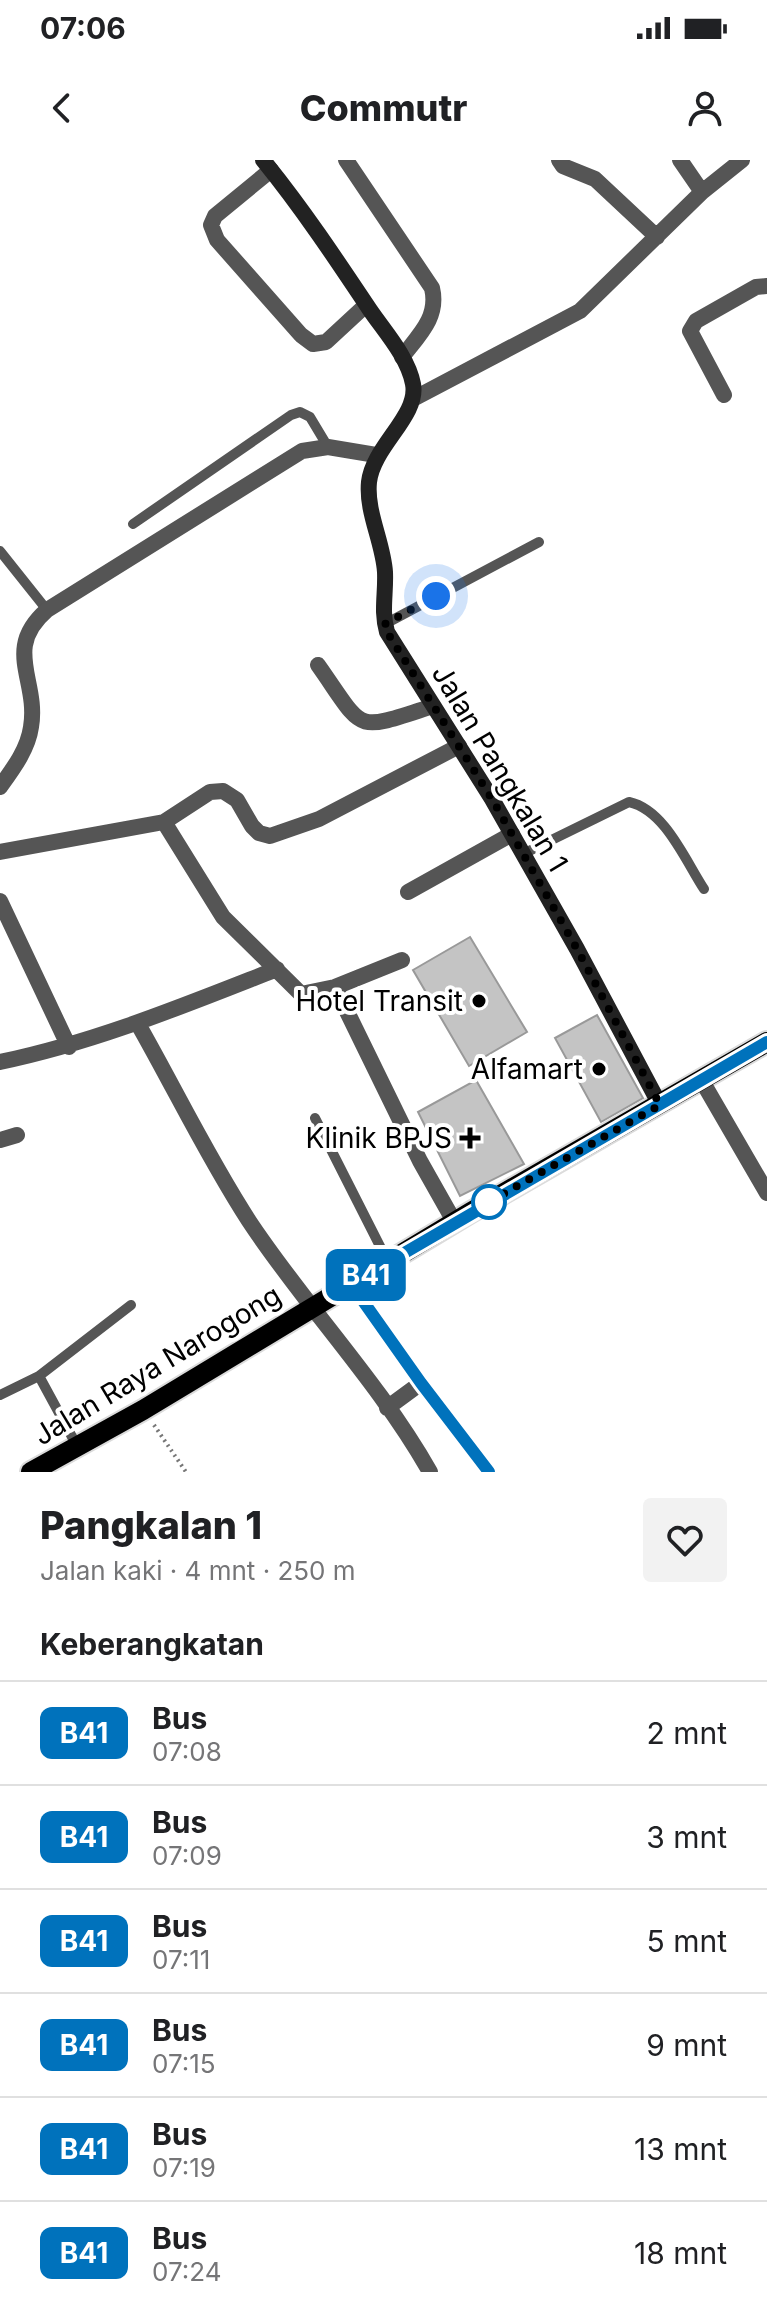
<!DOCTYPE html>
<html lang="id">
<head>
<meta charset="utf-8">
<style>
  :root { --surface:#fff; --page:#f2f2f2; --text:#202124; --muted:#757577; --line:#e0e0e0 }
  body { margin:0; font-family:Inter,sans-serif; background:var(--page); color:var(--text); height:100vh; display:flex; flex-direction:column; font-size:30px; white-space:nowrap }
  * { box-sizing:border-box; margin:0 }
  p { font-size:26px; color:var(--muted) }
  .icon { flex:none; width:44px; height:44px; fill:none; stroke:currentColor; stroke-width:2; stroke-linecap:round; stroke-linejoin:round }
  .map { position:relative; height:1312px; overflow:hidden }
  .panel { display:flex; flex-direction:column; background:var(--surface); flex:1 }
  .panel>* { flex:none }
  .badge { padding:0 16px; border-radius:12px; font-size:28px; line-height:52px }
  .you { position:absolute; width:40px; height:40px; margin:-20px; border:6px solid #fff; border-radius:50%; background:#1a73e8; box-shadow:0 0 0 12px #1a73e833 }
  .map>.badge { position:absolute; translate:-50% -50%; box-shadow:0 0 0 4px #fff }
  h2 { padding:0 40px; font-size:30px; line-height:72px }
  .round { display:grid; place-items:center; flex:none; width:84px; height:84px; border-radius:8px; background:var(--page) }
  .summary { display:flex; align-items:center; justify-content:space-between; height:136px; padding:0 40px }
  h1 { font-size:38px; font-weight:800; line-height:60px }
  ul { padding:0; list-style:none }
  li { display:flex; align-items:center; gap:24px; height:104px; padding:0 40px; border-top:2px solid var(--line) }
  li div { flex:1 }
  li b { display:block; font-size:30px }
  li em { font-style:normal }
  li .badge { min-width:88px; font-weight:700; text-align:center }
  .status { display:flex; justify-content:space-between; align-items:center; height:56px; padding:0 40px; background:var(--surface); direction:ltr }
  .status svg { height:22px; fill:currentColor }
  header { display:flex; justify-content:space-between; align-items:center; height:104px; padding:0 40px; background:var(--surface); font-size:36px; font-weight:800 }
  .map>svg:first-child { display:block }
  .building { fill:#c4c4c4; stroke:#999; stroke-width:2 }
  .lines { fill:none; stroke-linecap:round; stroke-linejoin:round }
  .primary-casing { stroke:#dbdbdb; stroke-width:24 }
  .path { stroke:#777; stroke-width:4; stroke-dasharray:2 4; stroke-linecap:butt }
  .service { stroke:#555; stroke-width:10 }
  .minor { stroke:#555; stroke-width:16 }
  .secondary { stroke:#222; stroke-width:16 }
  .primary { stroke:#000; stroke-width:20 }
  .line-casing { stroke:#fff; stroke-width:18 }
  .line { stroke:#0072bc; stroke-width:12 }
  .walk { stroke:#000; stroke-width:8; stroke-dasharray:0 14.4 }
  .poi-dot { fill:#000; stroke:#fff; stroke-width:3 }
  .stop-dot { fill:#fff; stroke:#0072bc; stroke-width:4 }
  .labels { text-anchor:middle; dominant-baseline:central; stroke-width:8; stroke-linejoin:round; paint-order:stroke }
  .street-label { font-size:28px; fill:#000; stroke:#fff }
  .poi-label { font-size:28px; fill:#000; stroke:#fff; text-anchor:end }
</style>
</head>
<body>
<div class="status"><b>07:06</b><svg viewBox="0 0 49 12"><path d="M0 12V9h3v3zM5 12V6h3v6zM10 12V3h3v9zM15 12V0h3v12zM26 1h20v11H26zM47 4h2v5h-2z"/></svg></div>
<header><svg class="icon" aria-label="back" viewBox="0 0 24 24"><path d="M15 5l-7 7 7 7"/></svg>Commutr<svg class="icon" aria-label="person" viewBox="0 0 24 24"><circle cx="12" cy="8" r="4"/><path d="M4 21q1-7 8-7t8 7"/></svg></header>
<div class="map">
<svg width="767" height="1312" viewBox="0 0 767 1312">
  <rect width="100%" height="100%" fill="#fff"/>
  <!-- building -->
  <path class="building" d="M470 777 527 872 469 906 413 810Z
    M597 855 643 938 601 962 555 878Z
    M476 920 524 1004 460 1036 418 952Z"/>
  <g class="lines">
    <defs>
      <path id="primary" d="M31 1312 143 1250 471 1052 767 882"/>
    </defs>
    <!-- primary casing -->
    <use href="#primary" class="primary-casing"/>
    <!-- path -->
    <path class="path" d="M154 1265 186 1312"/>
    <!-- service -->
    <path class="service" d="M133 364 291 255 300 252 310 257 328 287
      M0 391 47 450
      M385 464 539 382
      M523 694 629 642C665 650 685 700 704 729
      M315 958 388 1102
      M39 1216 77 1286
      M0 1235 39 1216 131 1145"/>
    <!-- minor -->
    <path class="minor" d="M346 0 432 128C439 157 419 175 402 197
      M559 0 563 6 595 19 657 77
      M680 0 702 32
      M271 10 215 56 211 65 217 80 301 175 313 184 326 182 366 145
      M724 235 690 171 696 161 756 127 767 126
      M413 239 580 151 702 32 742 0
      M318 505C366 573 352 572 433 546
      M0 627C13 609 28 589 31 567 39 520 2 489 47 450L302 291 328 287 376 295
      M164 662 223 757 301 834 335 827 402 800
      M0 692 164 662 210 632 223 631 237 640 252 666 259 673 270 676 319 659 459 586
      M408 732 512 674
      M0 741 69 887
      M335 827 420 1001 455 1063
      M138 864C175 929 208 998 249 1061 306 1147 379 1222 430 1312
      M0 902C96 882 185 845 277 809
      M702 921 767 1033
      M0 980 17 975
      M351 1124 421 1223 489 1312
      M387 1248 421 1223"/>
    <!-- secondary -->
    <path class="secondary" d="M263 0C302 48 336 99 370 150 385 172 408 197 413 224 419 256 373 286 369 322 366 352 383 382 385 412 386 434 381 451 387 472L492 639 577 789 660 945"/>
    <!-- primary -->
    <use href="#primary" class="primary"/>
  </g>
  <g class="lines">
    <defs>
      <path id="line" d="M489 1312 421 1223 351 1124 767 882"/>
    </defs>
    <!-- line casing -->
    <use href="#line" class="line-casing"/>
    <!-- line -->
    <use href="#line" class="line"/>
    <!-- walk -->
    <path class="walk" d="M436 436 385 464 387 472 492 639 577 789 660 945 489 1042"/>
  </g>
  <!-- markers -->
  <g class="poi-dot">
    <circle cx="479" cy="841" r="8"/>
    <circle cx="599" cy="909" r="8"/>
    <path d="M466 966h8v8h8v8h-8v8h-8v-8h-8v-8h8z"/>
  </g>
  <circle class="stop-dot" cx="489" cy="1042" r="16"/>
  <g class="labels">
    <!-- street labels -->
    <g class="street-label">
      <text transform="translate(500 608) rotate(59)">Jalan Pangkalan 1</text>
      <text transform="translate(157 1205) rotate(-31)">Jalan Raya Narogong</text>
    </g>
    <!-- poi labels -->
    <g class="poi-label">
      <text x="463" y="841">Hotel Transit</text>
      <text x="583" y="909">Alfamart</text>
      <text x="452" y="978">Klinik BPJS</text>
    </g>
  </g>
</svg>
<div class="you" style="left:436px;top:436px"></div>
<b class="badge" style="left:366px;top:1115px;background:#0072bc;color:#fff">B41</b>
</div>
<section class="panel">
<div class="summary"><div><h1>Pangkalan 1</h1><p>Jalan kaki · 4 mnt · 250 m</p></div><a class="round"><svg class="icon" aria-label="heart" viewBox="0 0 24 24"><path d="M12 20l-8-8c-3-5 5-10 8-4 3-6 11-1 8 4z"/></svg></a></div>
<h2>Keberangkatan</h2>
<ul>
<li><span class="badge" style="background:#0072bc;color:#fff">B41</span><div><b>Bus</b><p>07:08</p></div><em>2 mnt</em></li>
<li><span class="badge" style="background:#0072bc;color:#fff">B41</span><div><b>Bus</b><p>07:09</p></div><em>3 mnt</em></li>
<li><span class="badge" style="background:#0072bc;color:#fff">B41</span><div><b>Bus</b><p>07:11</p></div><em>5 mnt</em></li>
<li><span class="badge" style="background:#0072bc;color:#fff">B41</span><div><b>Bus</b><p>07:15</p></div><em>9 mnt</em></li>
<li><span class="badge" style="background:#0072bc;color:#fff">B41</span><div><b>Bus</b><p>07:19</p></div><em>13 mnt</em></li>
<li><span class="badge" style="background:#0072bc;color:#fff">B41</span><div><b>Bus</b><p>07:24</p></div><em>18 mnt</em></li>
</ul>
</section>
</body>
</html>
